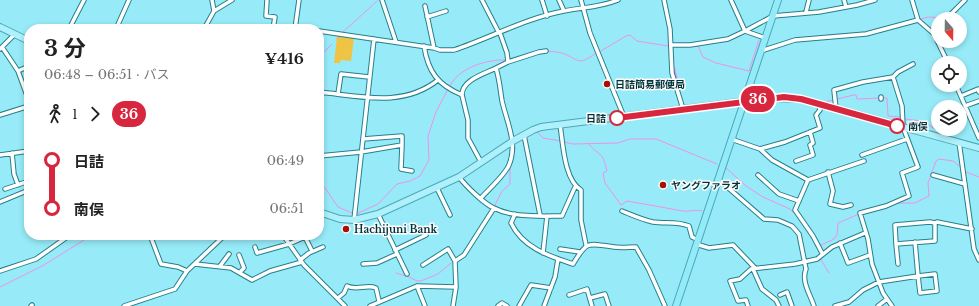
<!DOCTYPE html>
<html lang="ja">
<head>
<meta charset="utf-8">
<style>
  :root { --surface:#fff; --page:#f6f6f6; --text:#222; --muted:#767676 }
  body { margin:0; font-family:"Libre Baskerville","Noto Sans JP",serif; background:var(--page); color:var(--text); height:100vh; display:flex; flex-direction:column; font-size:15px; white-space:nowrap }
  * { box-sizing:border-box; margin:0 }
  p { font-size:13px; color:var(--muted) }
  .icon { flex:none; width:22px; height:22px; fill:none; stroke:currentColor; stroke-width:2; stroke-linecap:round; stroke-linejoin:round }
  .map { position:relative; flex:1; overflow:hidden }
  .drawer { position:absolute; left:24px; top:24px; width:300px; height:216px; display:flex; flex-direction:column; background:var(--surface); border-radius:16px; box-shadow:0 2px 6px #0003 }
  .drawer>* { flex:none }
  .badge { padding:0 8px; border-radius:13px; font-size:14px; line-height:26px }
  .needle { width:26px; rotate:160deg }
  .buttons { position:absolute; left:931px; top:12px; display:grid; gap:8px }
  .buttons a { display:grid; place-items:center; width:36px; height:36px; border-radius:50%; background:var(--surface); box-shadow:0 2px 6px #0003; font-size:20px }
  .map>.badge { position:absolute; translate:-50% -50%; box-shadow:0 0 0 2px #fff }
  .legs { display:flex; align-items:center; gap:6px; height:44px; padding:0 20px; font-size:13px }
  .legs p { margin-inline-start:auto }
  .summary { display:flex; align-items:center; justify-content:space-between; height:68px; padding:0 20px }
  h1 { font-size:22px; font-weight:700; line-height:30px }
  ul { padding:0 20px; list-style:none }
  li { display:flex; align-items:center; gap:14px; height:48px; font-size:15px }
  li i { display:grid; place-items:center; width:6px; height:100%; margin:0 5px; background:currentColor }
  li i::after { content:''; width:10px; height:10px; margin:-5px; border:3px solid; border-radius:50%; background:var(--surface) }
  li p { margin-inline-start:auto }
  li:first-child i { background:linear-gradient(#0000 50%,currentColor 0) }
  li:last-child i { background:linear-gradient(currentColor 50%,#0000 0) }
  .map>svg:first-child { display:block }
  .green { fill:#efc445 }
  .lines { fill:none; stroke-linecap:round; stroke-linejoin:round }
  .stream { stroke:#ef91e8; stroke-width:1 }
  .canal { stroke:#ef91e8; stroke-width:4 }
  .minor-casing { stroke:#267f8c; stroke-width:5.5 }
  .primary-casing { stroke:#4ea7b6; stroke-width:8 }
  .trunk-casing { stroke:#4ea7b6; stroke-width:8 }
  .minor { stroke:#fff; stroke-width:3.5 }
  .primary { stroke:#aef0fb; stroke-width:6 }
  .trunk { stroke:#93ebfa; stroke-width:6 }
  .line-1-casing { stroke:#fff; stroke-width:9 }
  .line-1 { stroke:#d7263d; stroke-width:6 }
  .poi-dot { fill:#a51107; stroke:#fcfcfc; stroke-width:1.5 }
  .stop-1-dot { fill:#fff; stroke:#d7263d; stroke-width:2 }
  .labels { text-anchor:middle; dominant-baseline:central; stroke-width:3; stroke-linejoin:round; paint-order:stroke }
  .poi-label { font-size:10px; font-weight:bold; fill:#00323a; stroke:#fcfcfc; text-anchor:start }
  .stop-label { font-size:10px; font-weight:bold; fill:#00323a; stroke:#fcfcfc; text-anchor:end }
</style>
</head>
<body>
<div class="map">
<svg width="979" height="306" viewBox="0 0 979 306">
  <rect width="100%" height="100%" fill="#97ebf9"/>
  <!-- green -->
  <path class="green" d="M337 36 354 38 351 61 341 60 340 63H334Z"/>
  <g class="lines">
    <!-- stream -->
    <path class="stream" d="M920 19 929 17 943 18
      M342 33 377 1
      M828 35 866 32 893 25
      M337 39 339 37
      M788 40 795 38 811 37
      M695 46H698L703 57 716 63 749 71 759 40
      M548 51C554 52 562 52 567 55 582 63 580 63 595 54
      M601 51 626 36 630 35 637 41 668 46
      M319 57 332 44
      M512 59 526 55
      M450 86C458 68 487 59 506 60
      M882 98H887L888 116 901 117
      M837 99 854 95H856L857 99 879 98
      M825 102 833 100
      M905 119 921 121 937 130
      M537 132 543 138 561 141
      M518 142 523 139
      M564 142 573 144 618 143 630 139H656L717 164
      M588 143C600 158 602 149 607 171L603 173 605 183 621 205 627 201C646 204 664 208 683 211 690 212 695 209 702 211
      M514 153 515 148
      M726 168 746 186 763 197 790 209 799 218 816 245
      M966 172 979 177
      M319 184 325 188 338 207 352 213 356 214 378 204 397 184 410 181 420 176 429 160 428 136 436 112 448 89
      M897 203H915L929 196 928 183 936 161 939 159 953 161 959 166
      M494 207 502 191 510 184V166
      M819 246 834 239 837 235 838 223 859 214
      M461 255 467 247
      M820 258 829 273
      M396 273 409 277 417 281H421L438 274 451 263
      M0 287 44 265 92 235"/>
    <!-- canal -->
    <path class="canal" d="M673 68 678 88"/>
    <defs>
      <path id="minor" d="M212 0 214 11
        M267 0 266 16 275 17 273 29
        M382 0 396 42
        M482 0 499 33
        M542 0 547 16
        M559 0 564 11
        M581 0 590 33 624 117
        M664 0 670 29 672 73 683 109
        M844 0 846 7
        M912 0 918 20 934 34 948 63
        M425 6 434 48
        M806 12 809 0
        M427 17 446 11
        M946 19 965 0
        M69 29 84 0
        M116 29 129 0
        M204 29 214 11 232 0
        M285 29 295 27 308 29
        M295 29 299 0
        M319 31 434 48 440 50H454C490 38 526 18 564 11 584 7 598 8 618 0
        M932 31 938 26
        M765 38 745 31 773 16 819 12 857 5 875 0
        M671 45H690L728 39 745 31 731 0
        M424 46C428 72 438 85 462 95L468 120V138L481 162
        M2 47 18 71 29 101
        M0 49 15 34
        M761 51 795 40 866 34 918 20
        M508 62 539 52 546 51
        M18 71 29 66
        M956 85 979 138
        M319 92C360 96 403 108 438 80
        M338 94 341 74 369 77
        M462 95C462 80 484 74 496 68
        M961 96 978 89 979 92
        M881 99V97
        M965 106 979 101
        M836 109 834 90 863 82 893 77 898 72 913 64
        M0 115 29 106
        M560 125C563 143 564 180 581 190V220L586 245
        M524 135 540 215
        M731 139 760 149 772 160 808 180 795 210 813 236 822 253
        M959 142 974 249 979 260
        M402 145 401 169 412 171
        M760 149 785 142 820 128 816 115 820 110 819 105
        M12 153 14 174 18 185
        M0 155 29 151
        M862 155 907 139
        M319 156 361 152 402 145V136L363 139
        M796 161 813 155 810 145 813 143 810 132
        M828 172 833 191 830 204 843 207 851 205
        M758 175 779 194 799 201
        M933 175 965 184
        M459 177C466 186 484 204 494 208 513 218 541 216 562 216L575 187
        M718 179 764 219 778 220 792 226 799 234 806 269C801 281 810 294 814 306
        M808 180 864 161
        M437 188 450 215
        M5 189 29 181
        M481 198C489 189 505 175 509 165 518 143 507 123 502 101 500 89 500 82 496 68L508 62 507 53 500 33
        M0 202 29 190
        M622 211C632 215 643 220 653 222 665 224 676 221 689 226L692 237 694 238
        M378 214 407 274
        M515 214 511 223C523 248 549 256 573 264 588 239 588 244 614 247 621 248 629 247 636 247L649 270 665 306
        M354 220 374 39
        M935 223 930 222 895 225 896 244 935 241V223L937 222 972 229
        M150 235 161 264 178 267 187 271
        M283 235 304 265 345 306
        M840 243 848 263 870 255
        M696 244 709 248 733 245 755 268
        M896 244 898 264
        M255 247 257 253 289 244 305 237 312 251
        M560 249 580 252
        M395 250 426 235
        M543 253 547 216
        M239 255 244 268 240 272
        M300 260 309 253 323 247
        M195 264 231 268 252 280 270 271 302 262
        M363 264 377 263 397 254
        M423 265 448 249 455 261
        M220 266 229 254
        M753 269 762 289 776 300 779 306
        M0 271 36 259 70 235
        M935 274 937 291 920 293 918 276Z
        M569 295 587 289 592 306
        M780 295 787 292 792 306
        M338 298 344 293 347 286C357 291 367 284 376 288L379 301
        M590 298 605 294 609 306
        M31 306 32 305
        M124 306 175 289 187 271 225 235
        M370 306 417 286
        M425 306 417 286 456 287
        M453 306 456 287 455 261 464 255 494 208
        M498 306 502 303 507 306
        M519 306 531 285 551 288
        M544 306 555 277 558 259
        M748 306 746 300 738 301 730 281 740 279 751 269 795 264 817 259 832 247 865 233
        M835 306 849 302 863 290 879 282 918 276 915 242
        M878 306 887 299
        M892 306 883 293 872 264 868 239 860 213 886 206 909 196 902 173 918 167 903 127 902 106 893 77"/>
      <path id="primary" d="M0 27 29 41
        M319 212 340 219 354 220 378 214 459 177 513 141 533 130 541 127 771 98 801 99 979 148"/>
      <path id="trunk" d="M676 306 778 0"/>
    </defs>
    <!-- minor casing -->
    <use href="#minor" class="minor-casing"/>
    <!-- primary casing -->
    <use href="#primary" class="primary-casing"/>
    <!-- trunk casing -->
    <use href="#trunk" class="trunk-casing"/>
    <!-- minor -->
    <use href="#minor" class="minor"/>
    <!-- primary -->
    <use href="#primary" class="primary"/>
    <!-- trunk -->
    <use href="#trunk" class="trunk"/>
  </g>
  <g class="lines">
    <defs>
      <path id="line-1" d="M617 118 784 97 801 99 897 126"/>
    </defs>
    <!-- line-1 casing -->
    <use href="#line-1" class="line-1-casing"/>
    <!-- line-1 -->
    <use href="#line-1" class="line-1"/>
  </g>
  <!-- markers -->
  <g class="poi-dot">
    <circle cx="607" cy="84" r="4"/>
    <circle cx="663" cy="185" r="4"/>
    <circle cx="346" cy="229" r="4"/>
  </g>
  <g class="stop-1-dot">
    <circle cx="617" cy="118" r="7"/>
    <circle cx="897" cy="126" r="7"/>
  </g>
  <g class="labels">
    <!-- poi labels -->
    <g class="poi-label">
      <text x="615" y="84">日詰簡易郵便局</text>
      <text x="671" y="185">ヤングファラオ</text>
      <text x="354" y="229">Hachijuni Bank</text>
    </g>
    <!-- stop labels -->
    <g class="stop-label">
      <text x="606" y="118">日詰</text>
      <text x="908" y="126" text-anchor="start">南俣</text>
    </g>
  </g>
</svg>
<div class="buttons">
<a><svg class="needle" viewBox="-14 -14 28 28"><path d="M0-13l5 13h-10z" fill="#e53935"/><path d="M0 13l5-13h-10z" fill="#767676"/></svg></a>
<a><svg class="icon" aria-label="locate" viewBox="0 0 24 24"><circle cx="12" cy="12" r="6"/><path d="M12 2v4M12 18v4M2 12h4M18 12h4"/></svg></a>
<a><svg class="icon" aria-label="layers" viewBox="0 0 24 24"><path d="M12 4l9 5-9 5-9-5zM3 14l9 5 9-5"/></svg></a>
</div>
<b class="badge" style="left:758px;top:99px;background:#d7263d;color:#fff">36</b>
<section class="drawer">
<div class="summary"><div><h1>3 分</h1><p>06:48 – 06:51 · バス</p></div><b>¥416</b></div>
<div class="legs"><svg class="icon" aria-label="walk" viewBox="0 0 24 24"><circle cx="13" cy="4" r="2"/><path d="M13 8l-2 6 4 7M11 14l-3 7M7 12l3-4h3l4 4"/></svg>1<svg class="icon" aria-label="forward" viewBox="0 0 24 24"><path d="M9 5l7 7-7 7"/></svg><b class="badge" style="background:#d7263d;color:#fff">36</b></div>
<ul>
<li><i style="color:#d7263d"></i><b>日詰</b><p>06:49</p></li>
<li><i style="color:#d7263d"></i><b>南俣</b><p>06:51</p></li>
</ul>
</section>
</div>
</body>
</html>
